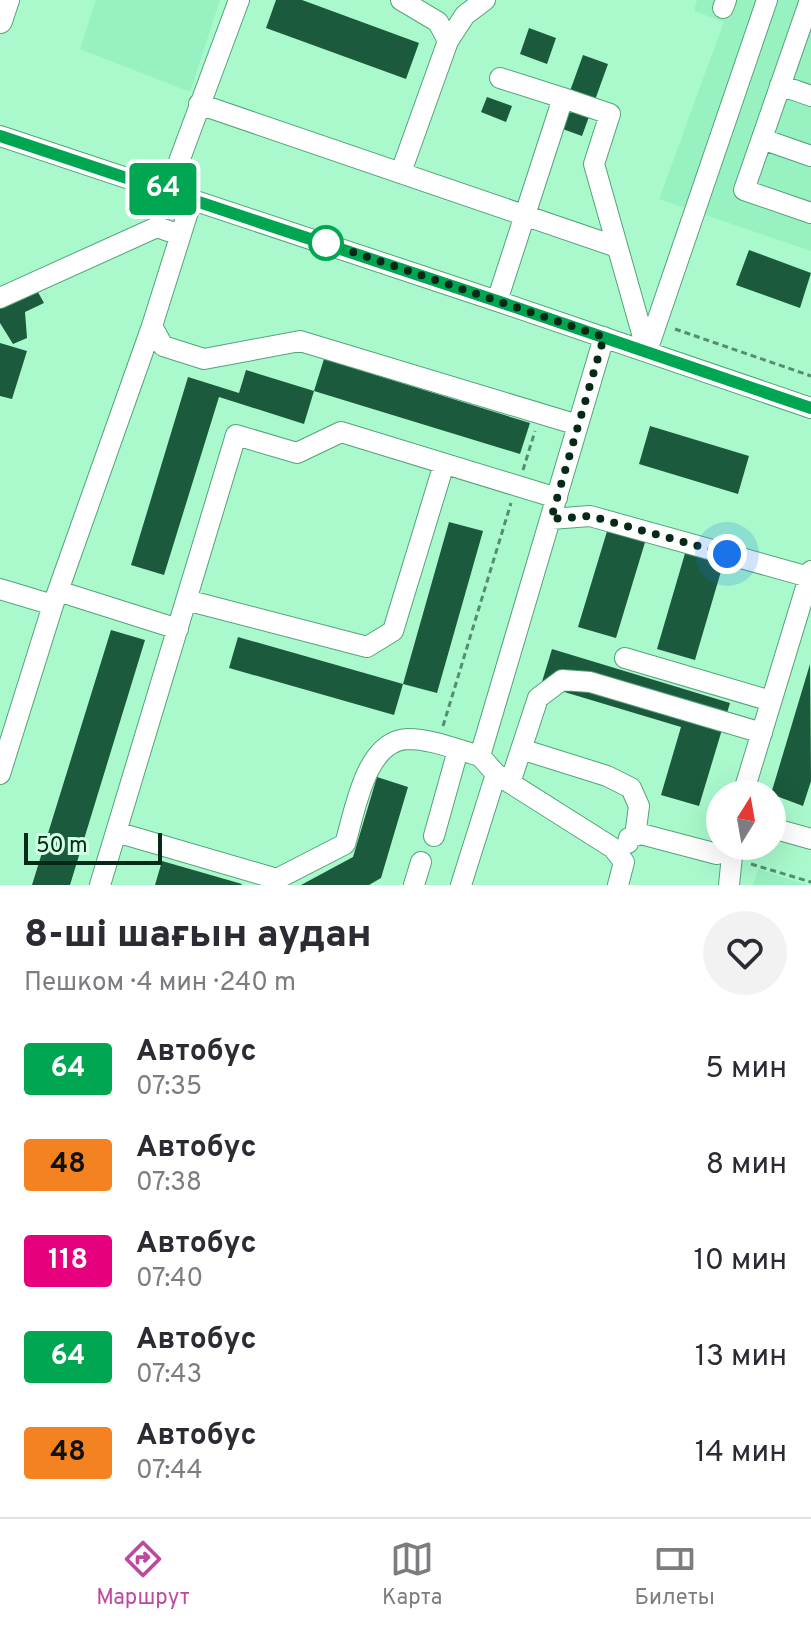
<!DOCTYPE html>
<html lang="ru">
<head>
<meta charset="utf-8">
<style>
  :root { --surface:#fff; --page:#f2f2f3; --text:#2b2b33; --muted:#7c7c81; --line:#e1e1e2; --accent:#be48a0 }
  body { margin:0; font-family:Overpass,sans-serif; background:var(--page); color:var(--text); height:100vh; display:flex; flex-direction:column; font-size:30px; white-space:nowrap }
  * { box-sizing:border-box; margin:0 }
  p { font-size:26px; color:var(--muted) }
  .icon { flex:none; width:44px; height:44px; fill:none; stroke:currentColor; stroke-width:2; stroke-linecap:round; stroke-linejoin:round }
  .map { position:relative; height:885px; overflow:hidden }
  .drawer { display:flex; flex-direction:column; background:var(--surface); flex:1 }
  .drawer>* { flex:none }
  .badge { padding:0 16px; border-radius:6px; font-size:28px; line-height:52px }
  .needle { width:52px; rotate:11deg }
  .controls { position:absolute; left:706px; top:780px; display:grid; gap:16px }
  .controls a { display:grid; place-items:center; width:80px; height:80px; border-radius:50%; background:var(--surface); box-shadow:0 8px 32px #0002; font-size:40px }
  .scale { position:absolute; left:24px; bottom:20px; width:138px; box-sizing:border-box; padding-left:8px; border:4px solid #062918; border-top:0; font-size:22px; line-height:28px; white-space:nowrap; color:#062918; -webkit-text-stroke:6px #d0ffe3; paint-order:stroke }
  .you { position:absolute; width:40px; height:40px; margin:-20px; border:6px solid #fff; border-radius:50%; background:#1a73e8; box-shadow:0 0 0 12px #1a73e833 }
  .map>.badge { position:absolute; translate:-50% -50%; box-shadow:0 0 0 4px #fff }
  .round { display:grid; place-items:center; flex:none; width:84px; height:84px; border-radius:42px; background:var(--page) }
  .head { display:flex; align-items:center; justify-content:space-between; height:136px; padding:0 24px }
  h1 { font-size:38px; font-weight:800; line-height:60px }
  ul { padding:0; list-style:none }
  li { display:flex; align-items:center; gap:24px; height:96px; padding:0 24px }
  li div { flex:1 }
  li b { display:block; font-size:30px }
  li em { font-style:normal }
  li .badge { min-width:88px; font-weight:700; text-align:center }
  .menu { display:flex; justify-content:space-around; align-items:center; height:112px; border-top:2px solid var(--line); background:var(--surface); font-size:22px; color:var(--muted) }
  .menu a { display:grid; justify-items:center; gap:4px }
  .menu .selected { color:var(--accent) }
  .map>svg:first-child { display:block }
  .built { fill:#98f1c0 }
  .building { fill:#1b5a3c }
  .lines { fill:none; stroke-linecap:round; stroke-linejoin:round }
  .minor-casing { stroke:#54a37a; stroke-width:22 }
  .major-casing { stroke:#54a37a; stroke-width:26 }
  .path { stroke:#548d6f; stroke-width:3; stroke-dasharray:6 4; stroke-linecap:butt }
  .minor { stroke:#fff; stroke-width:20 }
  .major { stroke:#fff; stroke-width:24 }
  .line-casing { stroke:#fff; stroke-width:18 }
  .line { stroke:#00a651; stroke-width:12 }
  .walk { stroke:#062918; stroke-width:8; stroke-dasharray:0 14.4 }
  .stop-dot { fill:#fff; stroke:#00a651; stroke-width:4 }
</style>
</head>
<body>
<div class="map">
<svg width="811" height="885" viewBox="0 0 811 885">
  <rect width="100%" height="100%" fill="#a9f9cc"/>
  <!-- built -->
  <path class="built" d="M96 0H220L190 92 80 49Z
    M697 0H811V251L659 199 724 22 694 11Z
    M758 869 807 885H753Z"/>
  <!-- building -->
  <path class="building" d="M276 0H302L419 43 406 79 266 28Z
    M529 28 556 38 547 64 520 54Z
    M583 55 608 64 582 136 557 127Z
    M487 97 512 106 506 122 481 112Z
    M749 250 811 273 800 308 736 285Z
    M34 285 44 303 25 312 27 338 13 344 0 323V302Z
    M0 343 27 351 12 399 0 396Z
    M324 359 530 423 520 454 314 391Z
    M246 370 314 391 304 424 219 397 164 575 131 565 188 377 239 393Z
    M650 426 749 456 738 494 639 464Z
    M449 522 483 531 437 693 403 684Z
    M608 528 646 539 616 638 578 627Z
    M686 550 724 561 695 660 657 649Z
    M111 630 145 640 70 885H32Z
    M238 637 403 684 394 715 229 668Z
    M552 649 730 703 699 806 661 795 681 727 541 685Z
    M810 664 811 781 803 806 771 794Z
    M377 777 408 787 381 878 369 885H301L353 857Z
    M162 861 242 884 241 885H155Z"/>
  <g class="lines">
    <defs>
      <path id="minor" d="M401 0 438 22 448 41
        M810 0 744 190 811 213
        M723 8 726 0
        M500 78 563 98
        M780 85 811 96
        M199 104 617 247
        M0 136 497 301 811 408
        M762 139 811 156
        M401 172 448 41 465 15 485 0
        M168 191 239 0
        M192 199 152 326 163 346 204 359 300 341 578 425
        M0 298 157 227 180 235
        M497 301 563 98 610 114 594 164 647 351
        M604 337 480 756 496 774 613 848 624 862 618 885
        M647 351 767 0
        M551 519 590 516 809 577
        M0 589 53 605
        M58 591 178 629
        M186 600 367 647 393 631 444 464
        M625 658 771 701
        M521 749 607 776 631 788 639 806 635 836
        M0 774 53 605 152 326
        M510 783 538 698 562 680 590 682 762 733
        M743 794 811 571
        M772 828 811 839
        M116 832 277 879 345 844C355 812 365 740 408 739 432 739 458 750 480 756
        M434 836 458 750
        M628 843 629 838 641 834 717 854 730 846
        M100 885 236 435 297 453 341 432 557 498
        M414 885 421 862
        M461 885 496 774
        M729 885 733 846"/>
      <path id="major" d="M0 21 7 0"/>
    </defs>
    <!-- minor casing -->
    <use href="#minor" class="minor-casing"/>
    <!-- major casing -->
    <use href="#major" class="major-casing"/>
    <!-- path -->
    <path class="path" d="M675 329 811 376
      M523 470 535 431
      M443 726 511 503
      M751 864 811 882"/>
    <!-- minor -->
    <use href="#minor" class="minor"/>
    <!-- major -->
    <use href="#major" class="major"/>
  </g>
  <g class="lines">
    <defs>
      <path id="line" d="M0 136 497 301 811 408"/>
    </defs>
    <!-- line casing -->
    <use href="#line" class="line-casing"/>
    <!-- line -->
    <use href="#line" class="line"/>
    <!-- walk -->
    <path class="walk" d="M326 243 604 337 551 519 590 516 727 554"/>
  </g>
  <!-- markers -->
  <circle class="stop-dot" cx="326" cy="243" r="16"/>
</svg>
<div class="controls">
<a><svg class="needle" viewBox="-14 -14 28 28"><path d="M0-13l5 13h-10z" fill="#e53935"/><path d="M0 13l5-13h-10z" fill="#7c7c81"/></svg></a>
</div>
<div class="scale">50 m</div>
<div class="you" style="left:727px;top:554px"></div>
<b class="badge" style="left:163px;top:189px;background:#00a651;color:#fff">64</b>
</div>
<section class="drawer">
<div class="head"><div><h1>8-ші шағын аудан</h1><p>Пешком · 4 мин · 240 m</p></div><a class="round"><svg class="icon" aria-label="heart" viewBox="0 0 24 24"><path d="M12 20l-8-8c-3-5 5-10 8-4 3-6 11-1 8 4z"/></svg></a></div>
<ul>
<li><span class="badge" style="background:#00a651;color:#fff">64</span><div><b>Автобус</b><p>07:35</p></div><em>5 мин</em></li>
<li><span class="badge" style="background:#f58220;color:#111">48</span><div><b>Автобус</b><p>07:38</p></div><em>8 мин</em></li>
<li><span class="badge" style="background:#e6007e;color:#fff">118</span><div><b>Автобус</b><p>07:40</p></div><em>10 мин</em></li>
<li><span class="badge" style="background:#00a651;color:#fff">64</span><div><b>Автобус</b><p>07:43</p></div><em>13 мин</em></li>
<li><span class="badge" style="background:#f58220;color:#111">48</span><div><b>Автобус</b><p>07:44</p></div><em>14 мин</em></li>
</ul>
</section>
<nav class="menu">
<a class="selected"><svg class="icon" aria-label="directions" viewBox="0 0 24 24"><path d="M12 3l9 9-9 9-9-9zM9 14v-3h6M13 9l2 2-2 2"/></svg>Маршрут</a>
<a><svg class="icon" aria-label="map" viewBox="0 0 24 24"><path d="M3 6l6-2 6 2 6-2v14l-6 2-6-2-6 2zM9 4v14M15 6v14"/></svg>Карта</a>
<a><svg class="icon" aria-label="tickets" viewBox="0 0 24 24"><path d="M3 7h18v10H3zM15 7v10"/></svg>Билеты</a>
</nav>
</body>
</html>
